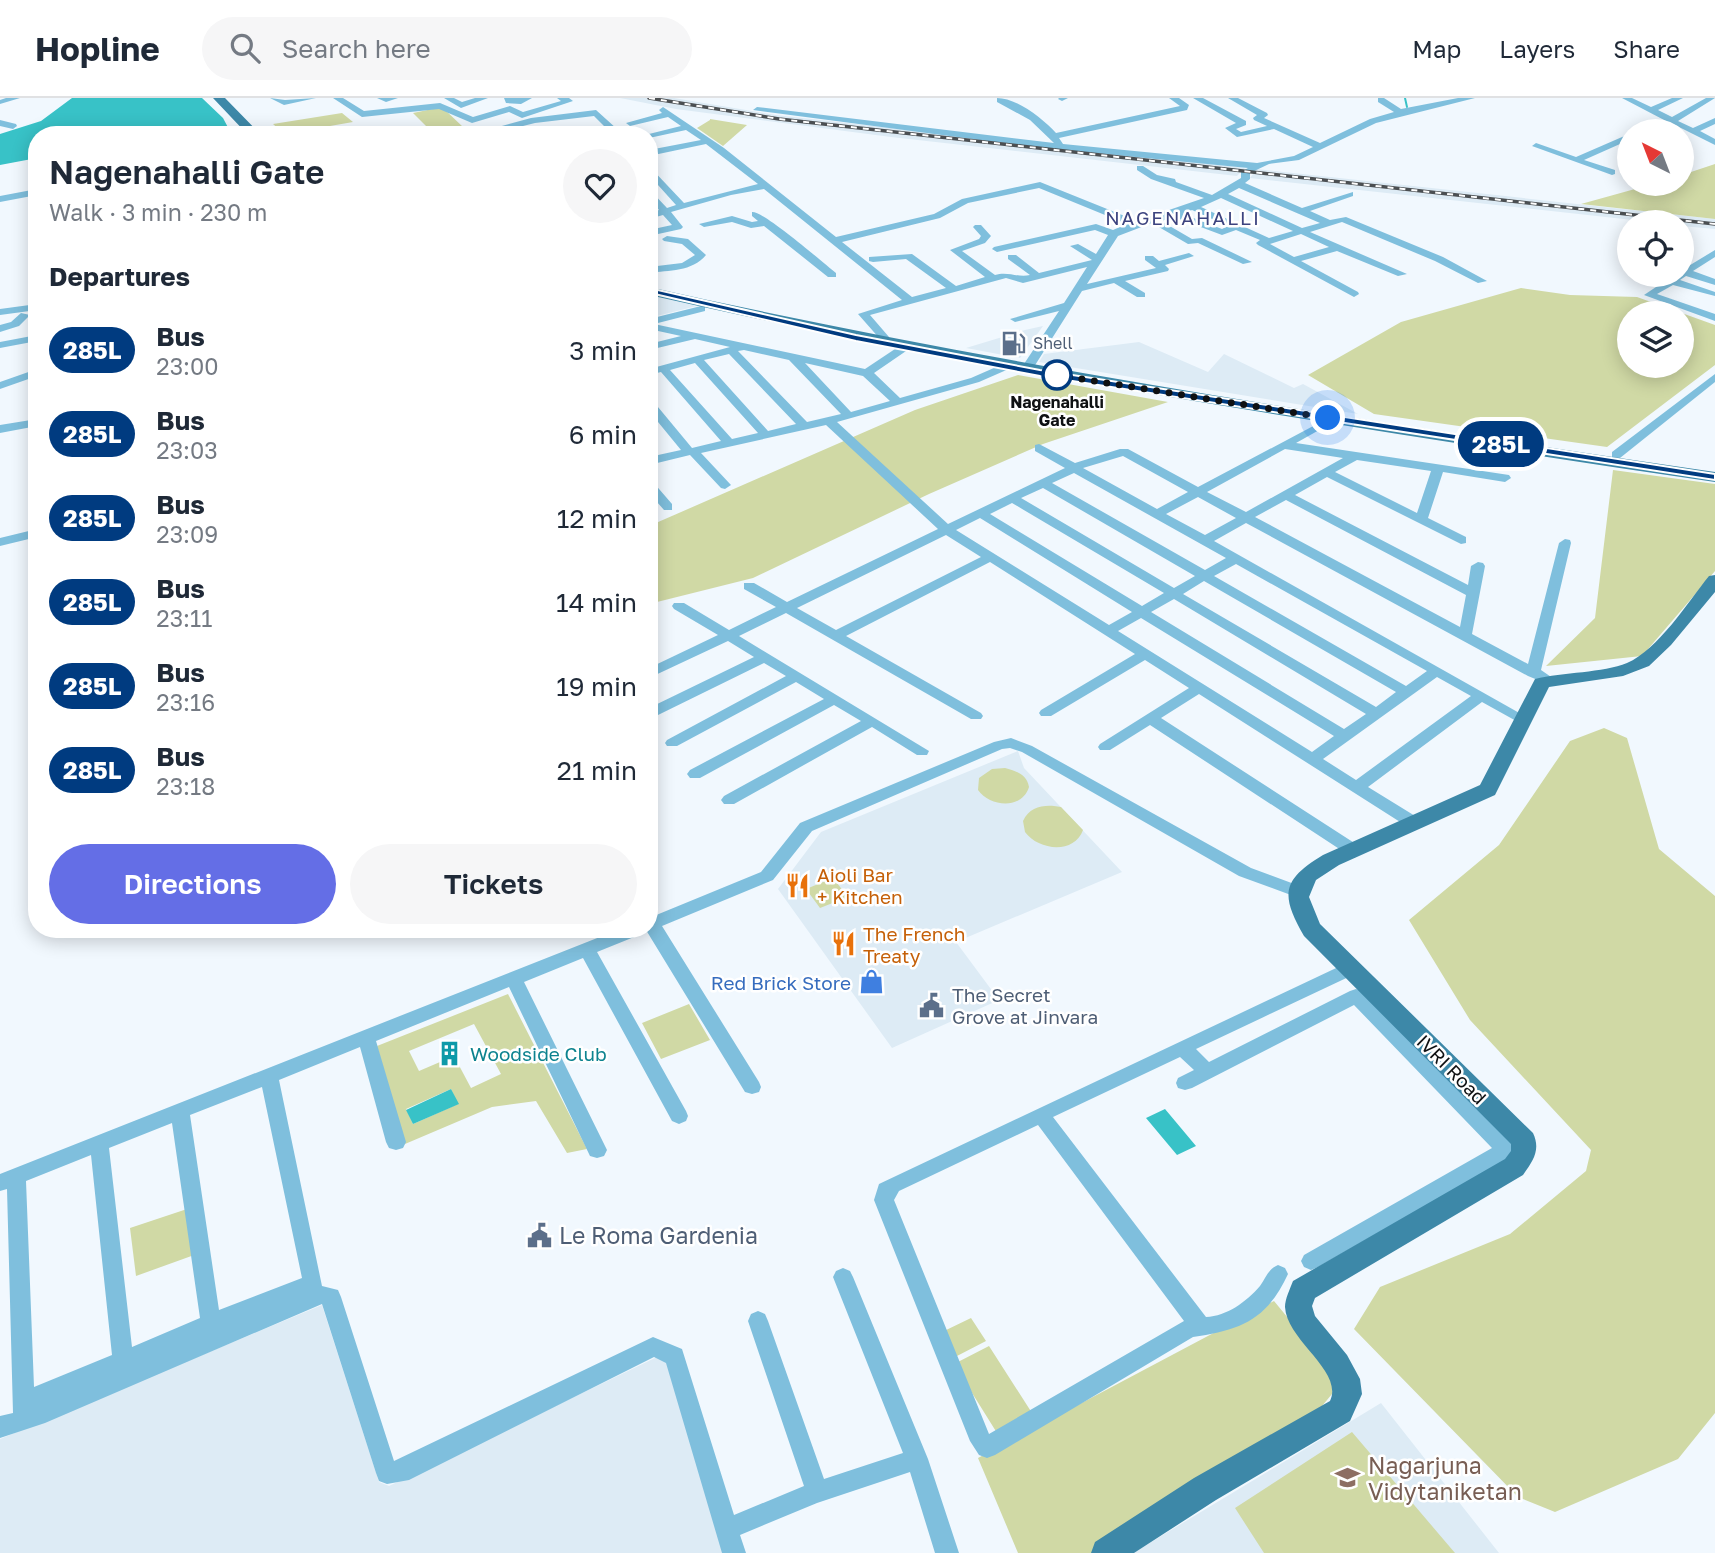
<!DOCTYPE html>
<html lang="en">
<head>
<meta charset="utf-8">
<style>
  :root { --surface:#fff; --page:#f6f6f7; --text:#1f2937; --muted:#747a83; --line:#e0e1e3; --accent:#646ee6 }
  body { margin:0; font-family:"Golos Text",sans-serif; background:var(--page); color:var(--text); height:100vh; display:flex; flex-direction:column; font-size:26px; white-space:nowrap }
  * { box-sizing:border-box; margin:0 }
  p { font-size:23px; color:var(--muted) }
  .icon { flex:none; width:38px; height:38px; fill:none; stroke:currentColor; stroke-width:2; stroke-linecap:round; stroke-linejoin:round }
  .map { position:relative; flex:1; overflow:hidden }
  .panel { position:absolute; left:28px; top:28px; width:630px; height:812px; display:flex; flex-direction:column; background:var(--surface); border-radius:28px; box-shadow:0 4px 18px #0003 }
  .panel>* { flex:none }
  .badge { padding:0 14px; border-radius:23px; font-size:24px; line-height:46px }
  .needle { width:46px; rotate:318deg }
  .fabs { position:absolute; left:1617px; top:21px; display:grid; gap:14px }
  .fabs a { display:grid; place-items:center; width:77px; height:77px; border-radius:50%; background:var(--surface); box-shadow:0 4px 18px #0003; font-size:35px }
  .you { position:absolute; width:35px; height:35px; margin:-18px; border:5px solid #fff; border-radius:50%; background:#1a73e8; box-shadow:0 0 0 10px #1a73e833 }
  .map>.badge { position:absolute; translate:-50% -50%; box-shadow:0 0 0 4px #fff }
  h2 { padding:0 21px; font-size:26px; line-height:63px }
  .round { display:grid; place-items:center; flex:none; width:74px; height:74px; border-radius:37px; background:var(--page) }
  .head { display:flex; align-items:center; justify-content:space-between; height:119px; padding:0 21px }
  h1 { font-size:33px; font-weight:600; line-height:52px }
  .action { display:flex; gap:14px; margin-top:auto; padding:14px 21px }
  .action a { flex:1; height:80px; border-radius:42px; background:var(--accent); color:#fff; font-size:28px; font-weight:600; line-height:80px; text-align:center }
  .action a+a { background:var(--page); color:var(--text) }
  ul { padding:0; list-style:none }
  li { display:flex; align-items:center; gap:21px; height:84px; padding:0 21px }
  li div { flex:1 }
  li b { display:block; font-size:26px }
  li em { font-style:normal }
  li .badge { min-width:77px; font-weight:700; text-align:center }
  header { display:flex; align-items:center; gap:42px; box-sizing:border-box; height:98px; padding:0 35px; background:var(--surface); border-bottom:2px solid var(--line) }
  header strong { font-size:33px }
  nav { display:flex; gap:38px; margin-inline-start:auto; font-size:24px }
  .search { width:490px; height:63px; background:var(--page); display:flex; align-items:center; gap:18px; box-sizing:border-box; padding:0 24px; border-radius:38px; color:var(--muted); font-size:26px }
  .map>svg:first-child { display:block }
  .built { fill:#ddebf5 }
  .green { fill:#d0d9a5; fill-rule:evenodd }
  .water { fill:#38c2c7 }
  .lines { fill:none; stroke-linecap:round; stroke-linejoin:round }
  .stream { stroke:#38c2c7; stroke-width:2 }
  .minor { fill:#7fbfdd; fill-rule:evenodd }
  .major { fill:#3d88a8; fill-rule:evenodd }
  .rail-casing { stroke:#4b4f52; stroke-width:3.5 }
  .rail { stroke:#fff; stroke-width:2; stroke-dasharray:6; stroke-linecap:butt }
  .line { fill:#003b80; stroke:#fff; stroke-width:2 }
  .walk { stroke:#0f1113; stroke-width:7; stroke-dasharray:0 12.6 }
  .stop-dot { fill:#fff; stroke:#003b80; stroke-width:3.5 }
  .labels { text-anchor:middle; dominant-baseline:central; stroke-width:5; stroke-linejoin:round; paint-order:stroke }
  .far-service-label { font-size:16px; fill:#4e5e75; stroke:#fff; text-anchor:start }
  .far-stop-label { font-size:16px; font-weight:bold; fill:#0f1113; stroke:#fff }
  .far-quarter-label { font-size:19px; letter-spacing:2px; fill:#3c437f; stroke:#fff }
  .food-label { font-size:19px; fill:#c56008; stroke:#fff; text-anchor:start }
  .shop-label { font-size:19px; fill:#366cbe; stroke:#fff; text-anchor:end }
  .service-label { font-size:19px; fill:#4e5e75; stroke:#fff; text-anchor:start }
  .culture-label { font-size:19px; fill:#0d838f; stroke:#fff; text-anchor:start }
  .street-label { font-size:19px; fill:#0f1113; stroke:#fff }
  .near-service-label { font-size:23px; fill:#4e5e75; stroke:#fff; text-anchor:start }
  .near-education-label { font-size:23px; fill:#785e54; stroke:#fff; text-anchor:start }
</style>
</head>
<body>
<header>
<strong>Hopline</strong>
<div class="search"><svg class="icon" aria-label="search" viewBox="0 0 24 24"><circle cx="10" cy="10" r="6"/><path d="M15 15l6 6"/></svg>Search here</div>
<nav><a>Map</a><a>Layers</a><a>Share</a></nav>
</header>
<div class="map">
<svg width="1715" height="1455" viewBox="0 0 1715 1455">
  <rect width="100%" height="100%" fill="#f1f8fe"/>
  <!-- built -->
  <path class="built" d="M620 0H674L776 17 1245 70 1237 78 891 39 676 11Z
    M1257 71 1715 121V131L1682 128V124H1651L1250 80Z
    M649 197 697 208 649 220Z
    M1043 228 1020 260 966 250 1025 232Z
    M1139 244 1208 274 1224 256 1294 290 1303 286 1358 316 1039 264 1044 256Z
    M1018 653 1024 670 1122 774 956 844 999 902 892 950 778 791 821 734Z
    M322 1207 379 1384 389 1388 657 1259 669 1265 726 1455H0V1341Z
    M1381 1305 1499 1455H1133Z"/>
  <!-- green -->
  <path class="green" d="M442 9 463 29 433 35 413 15Z
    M342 15 353 24 284 36 273 26Z
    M710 22V21L747 27 723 48 697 30Z
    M1715 66V121L1581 106 1653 86H1682V77Z
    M1521 190 1570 197 1637 199 1715 227V267L1607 349 1374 316 1308 277 1401 224ZM1629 215H1682V268H1629Z
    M1018 277 1168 304 1043 346 929 396 753 480 649 506V428L915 312Z
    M1613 372 1715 386V473L1642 558 1546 568 1595 520Z
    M1604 630 1627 640 1659 751 1715 798V1315L1678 1361 1555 1414 1518 1399 1354 1231 1380 1189 1510 1136 1586 1073 1591 1052 1470 922 1409 822 1499 747 1570 643Z
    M1005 670C1017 673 1027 677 1029 689 1022 712 990 709 978 692L979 680 992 671Z
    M1054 708 1061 709 1083 732C1074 757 1038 752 1025 734L1023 723C1029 710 1041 707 1054 708Z
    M833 780 848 799 820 810 806 791Z
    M508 896 587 1051 567 1055 536 1003 492 1009 405 1046 377 948ZM474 926 501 976 471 990 454 958 419 973 409 953ZM451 991 458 1006 413 1026 406 1011Z
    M689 906 710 942 661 961 642 925Z
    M190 1110 197 1156 136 1178 130 1130Z
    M1274 1203 1335 1277 1332 1296 1322 1308 1093 1455H1018L978 1360Z
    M971 1220 986 1243 957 1258 942 1234Z
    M989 1248 1032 1315 997 1335 954 1266Z
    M1352 1334 1455 1455H1264L1235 1410Z"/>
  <!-- water -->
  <path class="water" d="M72 0H202L223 20 232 37H37V60L0 67V36L41 23Z
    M451 991 459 1006 413 1026 406 1012Z
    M1165 1011 1196 1048 1177 1057 1146 1020Z"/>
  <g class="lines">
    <!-- stream -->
    <path class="stream" d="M1405 0 1407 9"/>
    <!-- minor -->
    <path class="minor" d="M6 0H20L0 6V2Z
      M270 0 285 2 316 0 284 7Z
      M333 0H343L364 13 440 5 473 19 510 8 523 14 561 3 557 0H569L573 3 522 20 509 14 472 25 439 11 362 19Z
      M377 0H398L386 4Z
      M444 0H454L462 4 475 0H488L461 10Z
      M504 0H532L521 6 506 5Z
      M997 0C1017 0 1043 21 1056 35L1180 8 1169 0H1179L1189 7 1187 12 1059 40 1063 46 1257 65 1294 58 1313 49 1274 31 1237 39 1225 30 1236 25 1193 0H1203L1246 23V27L1236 31 1241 34 1267 28 1254 22 1253 20 1257 17 1228 0H1238L1267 15 1268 17 1264 20 1320 45 1370 21 1394 14 1378 4V0H1384L1401 11 1458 0H1475L1376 25 1299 62 1269 66 1250 75V81L1245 85 1302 110 1353 94V98L1310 113 1330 122 1346 119 1443 159 1487 183 1478 185 1435 163 1342 124 1310 134 1407 176 1398 178 1337 153 1301 163 1358 194 1359 196 1354 199 1258 147 1256 145 1260 142 1236 132 1222 137 1174 119 1161 123 1192 141 1202 140 1252 164 1243 166 1198 145 1188 146 1152 125 1118 138 1087 186 1156 170 1145 162V158H1153L1159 163 1189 155 1194 158 1165 167 1169 171 1168 173 1125 183 1145 195V199H1137L1114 185 1082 193 1032 272 1026 275 1020 272 1059 213 1015 224 1010 221 1064 205 1087 169 1023 185 1006 180 870 217 889 239 884 242 880 241 858 216 902 202 764 91 731 97 671 114 683 129 681 131 649 138V132L672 127 663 117 649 121V115L659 112 649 100V91L667 110 676 107 649 77V68L684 105 758 86 706 46 649 58V52L701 42 686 32 649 40V37H645L681 28 668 19 630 28 626 25 662 15 659 12 663 9 724 50 836 139 934 116 962 101 1040 84 1137 123 1204 100 1151 81 1137 72V68H1143L1157 77 1175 81 1176 84 1212 97 1241 80V74L1248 70 1033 49 753 12 757 9 1054 45 1030 22 997 4ZM1039 90 1127 126 1113 132 1096 126 994 149 992 151 997 154 1095 132 1108 137 1096 156 1078 146 1070 148 1092 162 1039 175 1016 157H1008V161L1030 177C1018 180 1008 173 995 177L962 153 985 145 991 138 981 127H975L973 129 981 138 979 141 950 152 985 179 956 188 912 156 869 159V163L873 164 906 161 946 190 912 199 842 144 940 120 968 105ZM1239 90 1320 125 1302 130 1228 96ZM1221 100 1293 133 1269 140 1201 109ZM1192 112 1228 128 1222 131 1183 116ZM1301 136 1329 149 1294 159 1270 146Z
      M1068 0 1062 3 1058 1 1059 0Z
      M1622 0H1632L1651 9 1672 0H1683L1658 12 1672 19 1706 0H1715L1678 23 1693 30 1715 20V26L1700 33 1715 41V47L1673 26 1652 33H1640L1666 23Z
      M596 12 617 31V35L589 37 608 32 594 18 535 25 487 37H469L531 20Z
      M0 22 16 26 17 28 13 31 0 28Z
      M553 29 562 37H553L549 32Z
      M1629 36V42L1584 62 1615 72V76L1612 77 1532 48 1536 45 1576 59Z
      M37 91V97L0 104V98Z
      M752 114C764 113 822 164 836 175V179H828L764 128 751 130 732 124 704 129 699 126 732 118 752 124 758 123 752 118Z
      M667 138 688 141 706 157C692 174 669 172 649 175V169L682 165 695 157 682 146 664 143 662 141Z
      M1715 152V159L1693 173 1715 181V187L1686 178 1680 182 1715 194V198L1673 187 1657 196 1715 216V223L1644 197 1674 177H1682V172Z
      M37 206V212L0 217V211Z
      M701 208 705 209V213L654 226 865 271 901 247H909V251L874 275 900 300 971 280 1003 266H1011V270L979 284 837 324 948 426 1065 370 1035 353V347L1039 346 1075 365 1120 351H1128L1198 389 1317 326 1321 327V331L1296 345 1509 377 1511 380 1505 384 1443 374 1428 420 1466 439V445L1461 446 1327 379 1295 397 1468 487 1471 468 1478 464 1483 465 1485 468 1472 536 1528 566 1559 445 1565 441 1570 442 1571 445 1541 572 1557 583 1550 587 1528 578 1246 425 1214 443 1530 621 1523 626 1518 624 1482 604 1368 689 1420 721 1422 725 1420 729H1408L1199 596 1161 620 1359 748 1361 752 1359 756H1347L1150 627 1110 652H1100L1098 649 1100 646 1189 590 1145 562 1051 618H1041L1039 615 1041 612 1135 556 990 464 846 538 981 615 983 618 981 621H971L786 515 739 538 929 653 927 657H917L872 629 734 706H724L721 702 724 698 861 623 834 607 700 680H690L687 676 690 672 824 601 796 584 677 648H667L665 645 667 642 786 578 764 565 656 618 649 619V610L754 559 728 543 649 580V570L718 537 674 511 672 508 674 505H684L729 532 776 509 744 491V485H754L787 504 938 431 826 327 701 355 731 387 725 391 721 390 690 357 649 367V359L681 352 649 313V302L653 303 692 350 721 343 661 274 649 277V271L730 249 695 241 649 252V246L681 238 649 231V221ZM744 252 789 262 841 316 807 324 738 253ZM729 256 796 326 768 333 704 262ZM695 265 758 335 732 341 670 272ZM805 265 863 278 890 303 851 314ZM1285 351 1343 360 1246 414 1207 394ZM1123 358 1188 394 1157 411 1083 370ZM1357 362 1431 373 1417 415 1335 374ZM1074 375 1226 460 1205 472 1052 385ZM1043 390 1195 478 1174 490 1021 400ZM1198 399 1236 420 1205 437 1166 416ZM1286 402 1466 497 1460 529 1255 419ZM1012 405 1164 495 1142 508 990 416ZM980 420 1132 514 1109 527 956 432ZM946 437 981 459 836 532 797 510ZM1236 466 1427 573 1406 588 1214 478ZM1204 483 1396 594 1376 609 1183 496ZM1174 501 1366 616 1344 631 1151 514ZM1141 520 1334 638 1312 654 1118 533ZM1437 579 1471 598 1356 682 1323 661Z
      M21 215 30 217 19 228 0 234V227L11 224Z
      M37 237V243L0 250V244Z
      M37 271V278L0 291V284Z
      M1715 276V284L1620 360H1612V354Z
      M37 321V328L0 335V327Z
      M649 383 653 384 672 406V412H664L649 395Z
      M37 431V439L0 448V440Z
      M1011 640 1032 648 1251 770 1305 790 1307 794 1305 798 1299 800 1239 778 1022 654 1010 650 1002 651 812 733 773 782 662 828 759 984 761 989 759 994 752 996 745 994 646 832 644 835 597 854 686 1013 688 1018 686 1023 679 1026 672 1023 583 860 524 884 607 1052 604 1058 597 1060 590 1058 509 889 376 943 406 1044 403 1050 396 1052 389 1050 386 1044 360 949 279 982 322 1188 338 1192 341 1199 394 1363 653 1239 682 1251 734 1417 804 1388 748 1223 751 1216 758 1213 765 1216 768 1223 824 1381 903 1355 833 1179 836 1173 843 1170 850 1173 853 1179 928 1361 959 1455H935L910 1374 817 1405 740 1437 746 1455H722L666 1265 654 1259 409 1382 387 1386 379 1383 376 1375 322 1206 45 1325 0 1340V1318L13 1315 7 1091 0 1093V1076L620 831H649V820L761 774 800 725 994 644ZM262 989 302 1180 219 1212 190 1017ZM172 1025 200 1220 132 1249 109 1050ZM91 1057 112 1257 34 1289 26 1083Z
      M1351 863 1357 865 1360 870 1357 875 1196 951 1209 964 1350 893 1356 891 1362 893 1513 1046 1516 1052 1513 1058 1318 1169 1311 1172 1304 1169 1301 1163 1304 1157 1492 1050 1354 907 1192 990 1185 992 1178 990 1176 985 1178 980 1194 972 1180 959 1053 1019 1206 1219C1227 1218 1246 1204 1260 1188 1266 1180 1268 1171 1278 1167L1285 1170 1288 1176C1267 1222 1240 1232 1193 1239L995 1357 987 1360 979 1357 970 1343 874 1102 879 1086ZM1038 1027 1184 1223 989 1336 894 1102 899 1093Z"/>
    <!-- major -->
    <path class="major" d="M213 0H225L261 37H248Z
      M649 189C1002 268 1358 322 1715 374V384C1358 331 1002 277 649 197Z
      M1715 477V494L1671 547 1649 568 1623 578 1549 589 1495 697 1339 767 1316 782 1309 799 1320 826 1533 1035C1541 1052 1533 1063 1523 1077L1315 1200 1312 1208 1315 1218 1347 1257 1360 1281 1362 1296 1350 1323 1216 1402 1134 1455H1091L1095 1444 1194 1380 1330 1303C1344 1273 1287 1243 1285 1209 1285 1201 1290 1191 1293 1183L1505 1061 1511 1053V1046L1304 838C1280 796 1282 782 1323 757L1480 687 1535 581C1563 574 1603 575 1627 565 1658 552 1688 504 1709 478Z"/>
    <defs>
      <path id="rail" d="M649 0 779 21 1715 126"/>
    </defs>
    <!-- rail casing -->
    <use href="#rail" class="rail-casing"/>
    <!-- rail -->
    <use href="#rail" class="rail"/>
  </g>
  <!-- line -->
  <path class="line" d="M649 190 856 237 1040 272 1715 376V382L1040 278 856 243 646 194 645 193Z"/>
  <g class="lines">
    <!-- walk -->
    <path class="walk" d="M1057 277 1328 320"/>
  </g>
  <!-- icons -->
  <defs>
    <symbol id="fuel-bare" viewBox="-9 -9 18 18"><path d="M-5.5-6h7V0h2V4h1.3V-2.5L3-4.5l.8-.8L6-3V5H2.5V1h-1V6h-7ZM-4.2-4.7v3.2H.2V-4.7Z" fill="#5c6f8a" stroke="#fff" stroke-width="2.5" paint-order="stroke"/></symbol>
    <symbol id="restaurant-bare" viewBox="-9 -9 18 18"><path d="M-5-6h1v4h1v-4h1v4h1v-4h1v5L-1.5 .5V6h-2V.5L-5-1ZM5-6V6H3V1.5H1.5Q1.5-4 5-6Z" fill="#e8710a" stroke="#fff" stroke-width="2.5" paint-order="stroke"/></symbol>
    <symbol id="shop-bare" viewBox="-9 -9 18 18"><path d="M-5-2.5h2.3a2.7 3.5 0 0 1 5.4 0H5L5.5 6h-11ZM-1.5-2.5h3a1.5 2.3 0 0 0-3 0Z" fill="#3f7fe0" stroke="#fff" stroke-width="2.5" paint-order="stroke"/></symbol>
    <symbol id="civic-bare" viewBox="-9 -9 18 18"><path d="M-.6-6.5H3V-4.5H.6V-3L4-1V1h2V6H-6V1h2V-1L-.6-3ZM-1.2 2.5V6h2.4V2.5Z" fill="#5c6f8a" stroke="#fff" stroke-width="2.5" paint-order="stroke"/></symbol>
    <symbol id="building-bare" viewBox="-9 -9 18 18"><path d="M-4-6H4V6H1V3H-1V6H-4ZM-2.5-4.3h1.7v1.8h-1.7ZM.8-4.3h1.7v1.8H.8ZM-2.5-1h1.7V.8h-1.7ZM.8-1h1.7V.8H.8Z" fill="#0f9aa8" stroke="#fff" stroke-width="2.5" paint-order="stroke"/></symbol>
    <symbol id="school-bare" viewBox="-9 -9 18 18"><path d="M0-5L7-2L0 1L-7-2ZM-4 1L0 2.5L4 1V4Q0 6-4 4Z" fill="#8d6e63" stroke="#fff" stroke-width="2.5" paint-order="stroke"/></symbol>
  </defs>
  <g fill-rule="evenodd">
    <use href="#fuel-bare" x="996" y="228" width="35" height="35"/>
    <use href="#restaurant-bare" x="780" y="770" width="35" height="35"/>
    <use href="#restaurant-bare" x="826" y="828" width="35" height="35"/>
    <use href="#shop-bare" x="854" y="866" width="35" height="35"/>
    <use href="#civic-bare" x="914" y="890" width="35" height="35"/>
    <use href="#building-bare" x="432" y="938" width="35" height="35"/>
    <use href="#civic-bare" x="522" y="1120" width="35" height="35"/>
    <use href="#school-bare" x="1330" y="1362" width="35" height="35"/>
  </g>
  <!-- markers -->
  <circle class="stop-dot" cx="1057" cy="277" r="14"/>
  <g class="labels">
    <!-- far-service labels -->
    <g class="far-service-label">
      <text x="1033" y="245">Shell</text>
    </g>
    <!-- far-stop labels -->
    <g class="far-stop-label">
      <text x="1057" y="304">Nagenahalli<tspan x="1057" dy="18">Gate</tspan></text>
    </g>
    <!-- far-quarter labels -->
    <g class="far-quarter-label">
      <text x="1183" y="119">NAGENAHALLI</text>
    </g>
    <!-- food labels -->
    <g class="food-label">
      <text x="817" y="776">Aioli Bar<tspan x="817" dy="22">+ Kitchen</tspan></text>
      <text x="863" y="835">The French<tspan x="863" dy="22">Treaty</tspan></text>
    </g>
    <!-- shop labels -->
    <g class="shop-label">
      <text x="851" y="884">Red Brick Store</text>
    </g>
    <!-- service labels -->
    <g class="service-label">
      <text x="952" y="896">The Secret<tspan x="952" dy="22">Grove at Jinvara</tspan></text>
    </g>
    <!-- culture labels -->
    <g class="culture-label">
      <text x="470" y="955">Woodside Club</text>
    </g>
    <!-- street labels -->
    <g class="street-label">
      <text transform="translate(1452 971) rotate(45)">IVRI Road</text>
    </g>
    <!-- near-service labels -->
    <g class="near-service-label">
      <text x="559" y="1137">Le Roma Gardenia</text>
    </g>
    <!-- near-education labels -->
    <g class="near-education-label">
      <text x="1368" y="1367">Nagarjuna<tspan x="1368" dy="26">Vidytaniketan</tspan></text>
    </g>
  </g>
</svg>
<div class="fabs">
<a><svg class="needle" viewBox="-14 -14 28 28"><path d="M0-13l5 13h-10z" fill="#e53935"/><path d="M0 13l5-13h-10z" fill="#747a83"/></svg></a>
<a><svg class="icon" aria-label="locate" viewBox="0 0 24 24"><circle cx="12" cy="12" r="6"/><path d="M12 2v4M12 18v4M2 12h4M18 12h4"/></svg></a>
<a><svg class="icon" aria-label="layers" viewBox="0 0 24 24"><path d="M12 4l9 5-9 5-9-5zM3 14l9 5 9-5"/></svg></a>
</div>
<div class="you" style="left:1328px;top:320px"></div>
<b class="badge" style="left:1501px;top:346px;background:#003b80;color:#fff">285L</b>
<section class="panel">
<div class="head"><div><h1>Nagenahalli Gate</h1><p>Walk · 3 min · 230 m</p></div><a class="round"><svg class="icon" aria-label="heart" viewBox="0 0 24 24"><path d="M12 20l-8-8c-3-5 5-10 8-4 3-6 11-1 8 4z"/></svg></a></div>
<h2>Departures</h2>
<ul>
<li><span class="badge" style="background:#003b80;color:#fff">285L</span><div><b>Bus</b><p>23:00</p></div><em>3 min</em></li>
<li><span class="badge" style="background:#003b80;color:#fff">285L</span><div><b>Bus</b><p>23:03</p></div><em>6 min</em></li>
<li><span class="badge" style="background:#003b80;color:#fff">285L</span><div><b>Bus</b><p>23:09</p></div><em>12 min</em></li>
<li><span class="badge" style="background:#003b80;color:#fff">285L</span><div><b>Bus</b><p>23:11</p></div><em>14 min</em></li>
<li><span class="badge" style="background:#003b80;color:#fff">285L</span><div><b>Bus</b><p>23:16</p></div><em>19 min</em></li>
<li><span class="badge" style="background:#003b80;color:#fff">285L</span><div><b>Bus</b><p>23:18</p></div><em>21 min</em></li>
</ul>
<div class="action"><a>Directions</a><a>Tickets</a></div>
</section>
</div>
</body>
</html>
